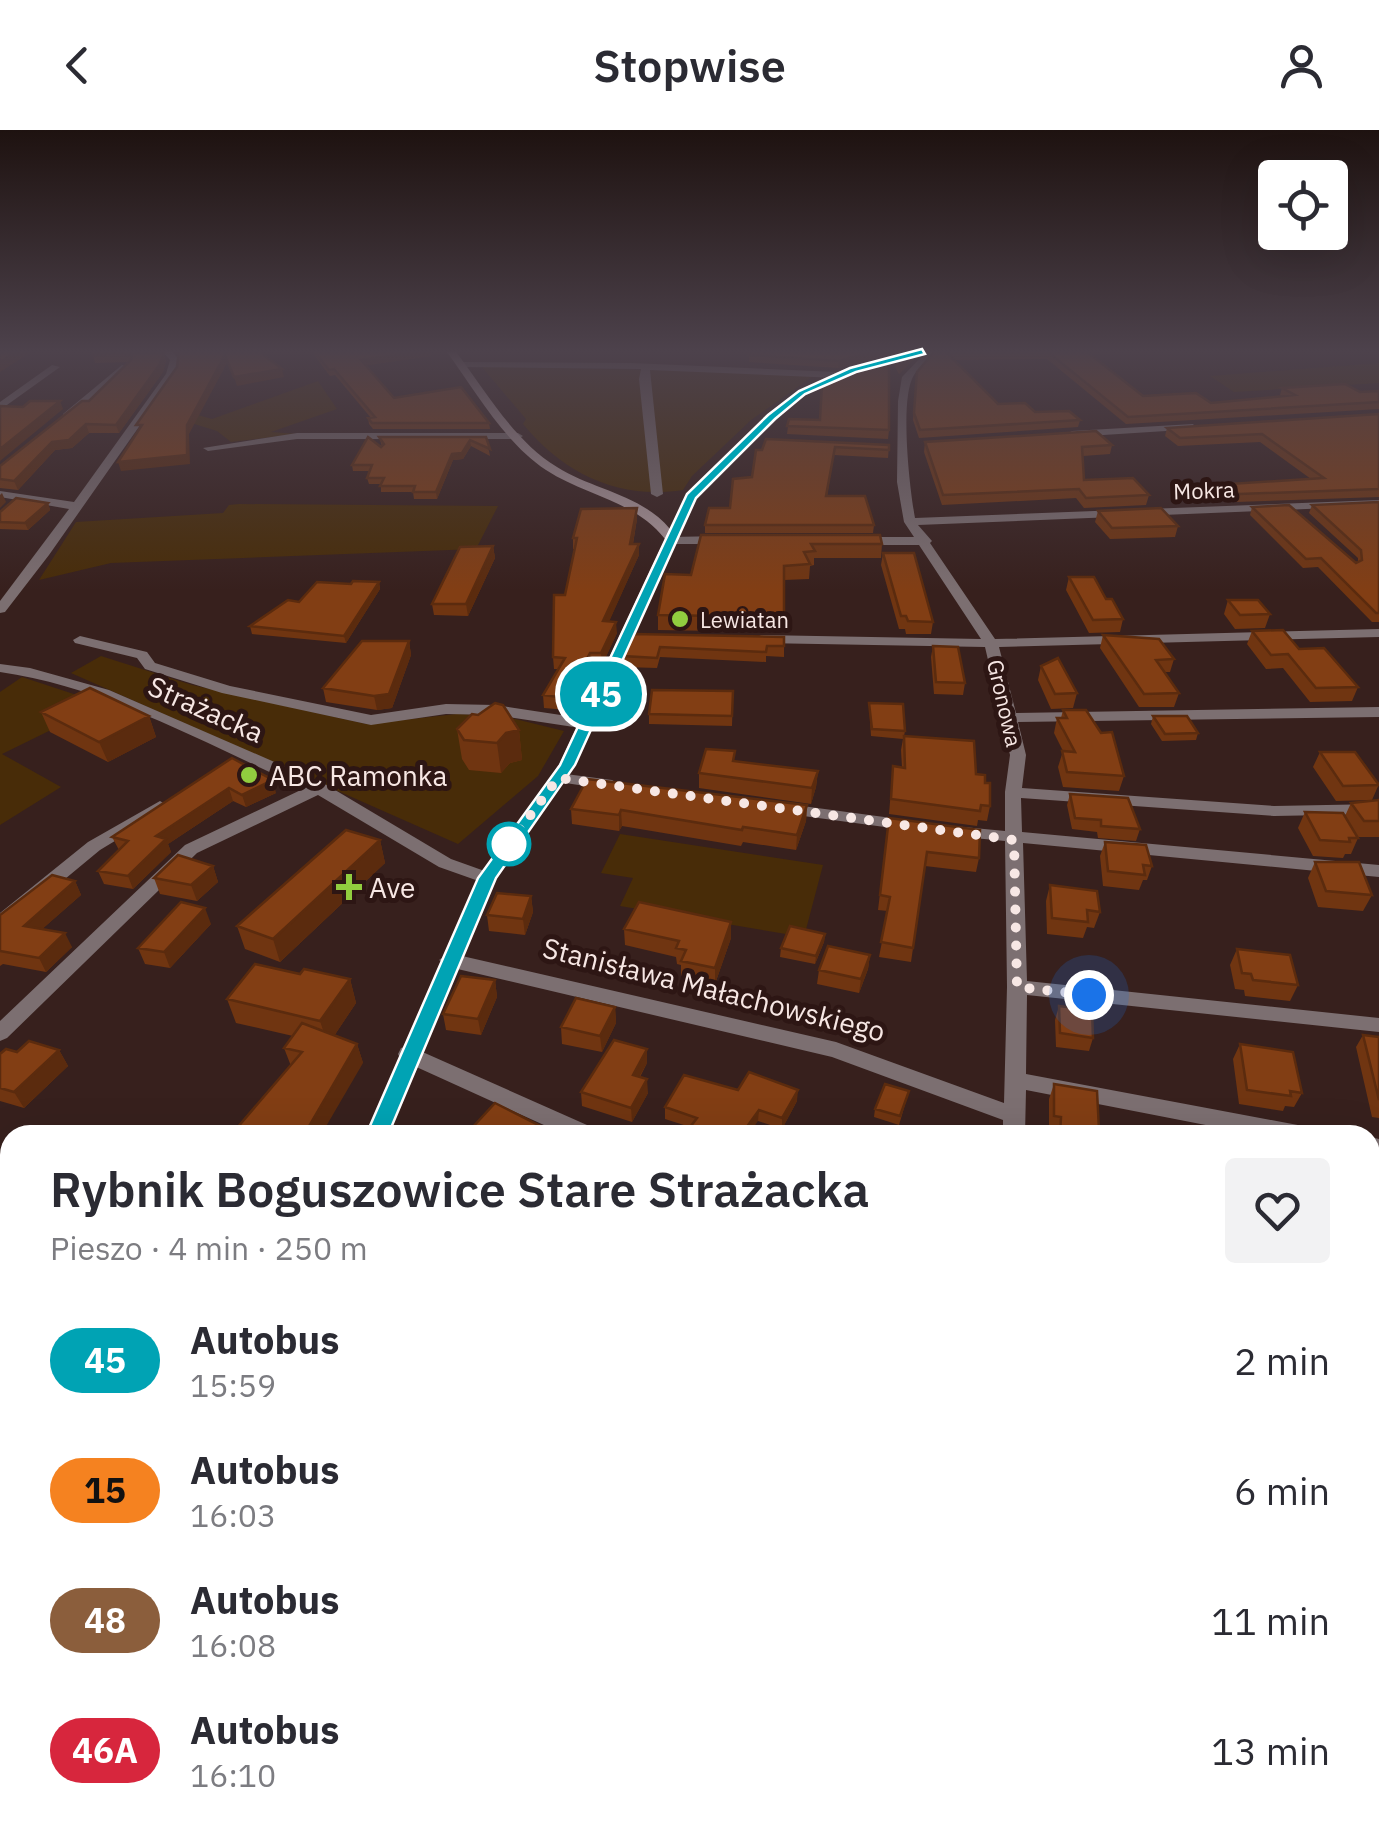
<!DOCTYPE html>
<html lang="pl">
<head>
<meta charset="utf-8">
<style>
  :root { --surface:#fff; --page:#f2f2f3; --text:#2b2b33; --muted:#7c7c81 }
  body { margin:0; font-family:"IBM Plex Sans",sans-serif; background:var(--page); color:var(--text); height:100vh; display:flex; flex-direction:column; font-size:38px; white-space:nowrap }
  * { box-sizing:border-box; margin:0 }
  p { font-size:32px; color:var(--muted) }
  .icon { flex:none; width:55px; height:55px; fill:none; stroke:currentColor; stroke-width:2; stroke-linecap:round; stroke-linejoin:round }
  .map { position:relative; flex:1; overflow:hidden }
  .drawer { position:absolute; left:0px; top:995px; width:1380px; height:712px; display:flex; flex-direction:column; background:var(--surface); border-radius:30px 30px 0 0; box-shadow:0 10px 40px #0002 }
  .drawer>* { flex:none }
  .badge { padding:0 20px; border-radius:32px; font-size:35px; line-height:65px }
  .controls { position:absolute; left:1258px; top:30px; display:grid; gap:20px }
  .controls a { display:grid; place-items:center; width:90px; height:90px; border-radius:10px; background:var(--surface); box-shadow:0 10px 40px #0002; font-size:50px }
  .you { position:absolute; width:50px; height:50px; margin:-25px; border:8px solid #fff; border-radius:50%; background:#1a73e8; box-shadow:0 0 0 15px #1a73e833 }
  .map>.badge { position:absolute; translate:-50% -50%; box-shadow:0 0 0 5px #fff }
  .round { display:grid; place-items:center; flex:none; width:105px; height:105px; border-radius:10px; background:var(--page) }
  .summary { display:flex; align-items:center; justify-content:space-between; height:170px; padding:0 50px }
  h1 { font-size:48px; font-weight:600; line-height:75px }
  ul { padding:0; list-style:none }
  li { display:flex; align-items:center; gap:30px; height:130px; padding:0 50px }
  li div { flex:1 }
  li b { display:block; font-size:38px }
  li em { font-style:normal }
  li .badge { min-width:110px; font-weight:700; text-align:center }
  header { display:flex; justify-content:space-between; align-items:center; height:130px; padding:0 50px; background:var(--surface); font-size:45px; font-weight:600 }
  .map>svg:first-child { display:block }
  .green { fill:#482c08 }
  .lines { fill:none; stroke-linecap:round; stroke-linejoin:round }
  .street { fill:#7c6f71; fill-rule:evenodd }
  .secondary { fill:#ac989b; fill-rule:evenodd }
  .wall { fill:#703511 }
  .shaded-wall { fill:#5b2b0e }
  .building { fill:#823e14; stroke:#5b2b0e; stroke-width:2.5 }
  .line { fill:#00a3b4; stroke:#fff; stroke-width:2.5 }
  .walk { stroke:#f7e7e4; stroke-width:10; stroke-dasharray:0 18 }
  .poi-dot { fill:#91cd3f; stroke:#2d1614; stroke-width:4 }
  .stop-dot { fill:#fff; stroke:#00a3b4; stroke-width:5 }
  .labels { text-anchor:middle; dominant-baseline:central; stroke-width:10; stroke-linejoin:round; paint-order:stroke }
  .far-street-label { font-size:22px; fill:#f7e7e4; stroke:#2d1614 }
  .far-poi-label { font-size:22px; fill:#f7e7e4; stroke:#2d1614; text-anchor:start }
  .street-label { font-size:28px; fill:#f7e7e4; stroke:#2d1614 }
  .poi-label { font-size:28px; fill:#f7e7e4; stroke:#2d1614; text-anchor:start }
</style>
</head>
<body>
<header><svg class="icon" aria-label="back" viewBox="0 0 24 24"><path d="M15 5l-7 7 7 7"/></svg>Stopwise<svg class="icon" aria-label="person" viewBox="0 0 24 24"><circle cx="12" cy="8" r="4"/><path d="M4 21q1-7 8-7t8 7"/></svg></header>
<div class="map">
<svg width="1379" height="1707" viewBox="0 0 1379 1707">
  <rect width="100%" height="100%" fill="#37201d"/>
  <!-- green -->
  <path class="green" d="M1379 233V253L1234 262 1210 246Z
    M481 236 816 244 751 290 692 346 683 360C619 370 564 344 523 294L526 289Z
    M318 251 337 279 271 302 297 304 231 312 217 301 175 288 191 283 212 289Z
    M239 374 498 376 476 419 111 433 39 450 76 392 223 383 229 375Z
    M101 526 192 555 366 594 457 584 503 586 564 601 538 646 458 714 71 543Z
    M22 547 104 574 2 624 61 657 0 695V562Z
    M620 704 823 735 804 807 620 776 633 748 601 743Z
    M0 1163 10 1164V1368L0 1384Z"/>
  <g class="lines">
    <!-- street -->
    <path class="street" d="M163 222H172L179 229 176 244 49 425 5 482 0 483V471L69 379 0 367V361L74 372 166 244 170 230Z
      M926 222H935C929 230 919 237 914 245 899 268 910 361 915 388L1379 370V376L918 395 932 411 930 413 995 509 1379 499V507L999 517 1016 583 1379 577V587L1018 592 1026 625 1022 658 1274 676 1379 674V684L1274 686 1021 668 1022 702 1379 735V747L1023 713 1027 851 1379 888V902L1027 865 1026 944 1303 996 1311 999 1314 1005H1257L1026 960 1025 1005H1003V990L832 927 449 837 439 830 449 823 836 912 1004 973 1007 857 1005 711 953 706 944 701 953 696 1005 701V662L1010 625 985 517 761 513 754 509 761 505 981 509 919 415H857L851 411 857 407H914L904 392 897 352 898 271 902 247Z
      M461 232 631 233 838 242 843 245 838 248 650 240 663 364 657 367 651 364 639 249 641 239 458 237Z
      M52 235 60 237 0 280V272Z
      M122 235 130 237 71 288H63V284Z
      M1193 294 1197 299 1072 307 1067 304 1072 301Z
      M297 303H518L523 306 518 309H297L208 321 203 318Z
      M670 407 723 406 729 410 723 414H666L664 411Z
      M80 506 147 522 155 533 230 556 371 585 446 574 495 575 587 589 595 594 587 599 495 585 446 584 371 595 222 563 145 539 137 528 75 513 73 510Z
      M0 534 30 538 109 560 325 654 451 729 493 744 496 748 487 754 439 737 318 665 197 723 7 908 0 911V891L185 715 305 658C207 615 107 557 0 542Z
      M558 643 612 650 620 655 612 660 552 651 550 648Z
      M160 671 168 676 166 680 100 720 7 797 0 799V783L88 712Z
      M780 673 914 691 923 696 914 701 774 682V674Z
      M409 916 596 999 599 1005H566L401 930 398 924 401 918Z
      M1370 1007 1379 1009V1027L1370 1025Z
      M1370 1284 1379 1286V1312L1370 1310Z
      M1370 1601 1379 1605V1643L1370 1639Z
      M828 1698H862L860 1707H824Z"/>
    <!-- secondary -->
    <path class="secondary" d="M447 222H456C486 261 513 310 557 337 593 360 641 364 670 399L687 365 791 266 835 243 911 222H925L841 247 797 270 696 368 575 635 496 749 388 1005H366L478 748 559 635 665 409C634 370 586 366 546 340 504 312 476 262 447 222Z
      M348 1698H382V1707H346Z
      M623 1698H676L680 1707H626Z"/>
  </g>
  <!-- wall -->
  <path class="wall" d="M92 222H163L166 231 163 242 119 303H89L72 318 55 320 18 360 0 358V337L89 271 129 232 95 233Z
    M312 222H430L431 226 366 235 394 268 489 293 490 299H373L369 294 368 288H371L335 245 330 246Z
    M752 222H888V224L838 238 749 232V225Z
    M934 222H1087L1143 266 1211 273 1283 267 1280 265 1282 258 1360 262 1379 261V279L1126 294 1047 229 954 230 998 274 1035 282 1080 290 1078 297 919 308 913 290 917 242Z
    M896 224 914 229 899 244 894 235Z
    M1379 284V367L1236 372 1226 362 1229 354 1311 349 1260 312 1178 316 1165 306 1167 298Z
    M789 289 889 300 888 309 787 304Z
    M379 307H486L490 326 471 316 463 329 453 330 437 369H414L413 362H381V354H369L367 348 370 341H353L352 335 382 316Z
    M925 312 1112 315 1110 324 1083 326 1084 350 1149 365 1146 375 1084 378 1076 368 942 375 924 322Z
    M889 315 888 328 834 325 827 366 874 395 873 403H705V395L730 378 752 347 756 320Z
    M1379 372V492H1372L1318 437 1303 438 1250 385 1252 377 1356 433 1358 432V428L1309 383 1312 375Z
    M48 373 50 380 28 400 0 399V382Z
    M637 378V389L633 414 639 425 609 491 617 503 602 535H591L567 580 544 578 543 565 558 539H554L553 527 575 419H573V408Z
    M1098 381 1178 396 1175 407 1110 409 1095 392Z
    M701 405 882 414 881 428H814V435L810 436 809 449 784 450V502L658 500V485L691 445Z
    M493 416 495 428 468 486 434 485 432 474Z
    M883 423 933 492 931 504H906L905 499H899L881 435Z
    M1069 447 1106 469 1123 489 1120 502 1089 503 1066 460Z
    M379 452 380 459 346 513 252 504 250 496 299 472 351 454Z
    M1228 470 1270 484 1265 498 1235 499 1224 484Z
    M1252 501 1299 519 1358 557 1352 571 1310 572 1283 538 1266 539 1247 514Z
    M633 504 784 507V527L766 526V532L660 527 657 538 624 537 623 526Z
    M1103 505 1174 529 1170 542H1165L1179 563 1174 577H1139L1100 518Z
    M409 511 411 525 392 578 377 580 326 572 323 558Z
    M933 516 965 553 963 565 934 564 931 527Z
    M1041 536 1077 563 1073 578 1051 579 1038 550Z
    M733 561 732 596 649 594V584Z
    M869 573 905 601 904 606 976 644 985 653 990 676 987 691 978 690 977 696 889 684 893 636 902 637 901 620 903 609 871 606Z
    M1063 580 1124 646 1119 661 1063 657 1058 637 1063 621 1054 603 1057 588H1061Z
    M41 582 149 586 156 607 108 632 50 602Z
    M1153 586 1198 603 1196 610 1162 611 1151 594Z
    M457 599 519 600 522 630 510 633 501 643 469 640 462 629Z
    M1320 622 1379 654 1372 670 1336 671 1313 637Z
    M232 628 276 663 246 677 233 671 168 714 171 722 133 759 104 754 98 741 119 720 112 707Z
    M818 641 816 657 811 674 699 658V643Z
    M1070 664 1140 699 1136 711 1098 708 1097 702 1072 699 1067 675Z
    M1379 670V707H1357L1358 708 1351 724H1345L1343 728 1313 726 1298 698 1305 682 1345 686 1351 673Z
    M807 675 806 691 796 720 743 712 741 716 622 696 619 701 572 694 571 679Z
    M889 688 979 728 976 742 925 736 911 832 879 827 888 781 878 780Z
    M380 710 385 733 280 832 245 819 237 796Z
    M1105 712 1152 736 1147 750H1143L1139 760 1103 756 1100 726Z
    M1315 732 1372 765 1363 781 1318 777 1308 748Z
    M213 736 218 752 197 771 160 764 154 748Z
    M75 751 81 765 42 799 72 817 46 842 3 834 0 836V785Z
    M1050 755 1100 782 1094 798 1087 797 1083 808 1047 804 1046 771Z
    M531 766 533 782 525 805 489 801 487 785Z
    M731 792V808L715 854 681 847V835L677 834 676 827 625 815 624 799Z
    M211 794 170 838 145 834 138 818Z
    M825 804 824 812 815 834 780 827 781 818Z
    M1237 819 1298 855 1290 871 1245 866 1244 860 1235 859 1230 835Z
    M870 825 868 839 859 863 817 854 819 840Z
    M300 844 350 849 356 873 334 906 357 914 363 933 291 936 284 918 293 906 236 893 227 869Z
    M495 850 497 867 481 905 446 900 443 884Z
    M1059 876 1093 908 1089 921 1056 917 1055 890Z
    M615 877 616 893 602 922 562 914 561 897Z
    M1363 905 1379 907V988L1372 987 1356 917Z
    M1240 914 1302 963 1294 977 1285 976 1283 981 1239 974 1233 929Z
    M59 920 68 936 24 978 0 971V924Z
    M647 933 640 947 648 963 632 992 582 976 581 962Z
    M1054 954 1099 1000 1129 1005H1056V1002L1049 1001V969Z
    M738 960 797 971 782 999 758 991 690 997 665 989V977Z
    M909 961 899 995 874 987 875 979Z
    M1377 1097H1379V1168L1370 1132V1106Z
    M1379 1201V1228L1376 1205Z
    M1056 1698H1115L1113 1707H1073L1055 1699Z
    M1323 1698H1370L1379 1707H1326L1325 1698Z"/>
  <!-- shaded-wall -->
  <path class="shaded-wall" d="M16 222H31L0 242V232Z
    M420 222H430L431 226 362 236 361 230Z
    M872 222H888V224L838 238 839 231Z
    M912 222H915L914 229 899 244 901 233Z
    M164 223 166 231 163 242 119 303 116 295Z
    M225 225 227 233 189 304 190 334 121 341 118 332 187 295Z
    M282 239 284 247 237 256 234 247Z
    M60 271 63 279 0 331V319Z
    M86 294 89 303 72 318 55 320 18 360 14 351 52 312Z
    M470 310 471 316 463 329 453 330 437 369 436 362 452 324Z
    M2 363 6 372 0 378V365Z
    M48 373 50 380 28 400 25 393Z
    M637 378V389L631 425 630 414Z
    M639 414V425L604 503 603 491Z
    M493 416 495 428 468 486 466 474Z
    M379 452 380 459 346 513 344 506Z
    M616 492 617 503 602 535 601 523Z
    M409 511 411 525 392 578 377 580 374 566Z
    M590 523 591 535 567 580 566 568Z
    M149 586 156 607 108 632 99 612Z
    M519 600 522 630 510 633 501 643 497 613 506 603Z
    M818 641 816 657 811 674 812 658Z
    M273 650 276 663 246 677 242 665Z
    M229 658 233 671 168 714 171 722 133 759 128 746 156 706Z
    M807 675 806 691 796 720 797 705Z
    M621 680 622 696 619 701V685Z
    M380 710 385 733 280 832 273 809Z
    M213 736 218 752 197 771 191 755Z
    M75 751 81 765 31 809 24 796Z
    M531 766 533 782 525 805 523 789Z
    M205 778 211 794 170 838 164 822Z
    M731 792V808L715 854V838Z
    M65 803 72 817 46 842 39 828Z
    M825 804 824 812 815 834 816 826Z
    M870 825 868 839 859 863 861 849Z
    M350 849 356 873 328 915 320 891Z
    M495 850 497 867 481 905 478 889Z
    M615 877 616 893 602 922 600 906Z
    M357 914 363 933 321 1005H304Z
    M647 919V933L633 958V945Z
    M59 920 68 936 24 978 14 962Z
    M647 949 648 963 632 992 631 978Z
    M798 960 797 971 782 999V988Z
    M759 980 758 991 748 1005H741Z
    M10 1470V1518L4 1534 0 1532V1495Z
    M268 1698H279L277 1707H266Z"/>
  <!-- building -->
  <path class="building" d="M0 222H16L0 232Z
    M92 222 164 223 160 234 116 295 86 294 69 310 52 312 14 351 0 349V336L82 271H89L131 230 132 225 120 223 93 225Z
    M179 222H260L282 239 234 247 225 225 187 295V325L118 332 142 295H136L177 237Z
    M315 222H420L361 230 394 268 461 257 489 293H372L368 288 375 287 334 239 329 240Z
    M752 222H872L839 231 749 225Z
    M903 222H912L901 233 896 224Z
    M934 222H1031L947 223 998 274 1025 273 1035 282 1069 281 1080 290 920 300 914 283 917 242Z
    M1048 222H1087L1143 266 1196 263 1211 273 1295 265 1282 258 1345 254 1360 262 1379 261V272L1128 287Z
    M889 229V300L787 296 789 289 820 290 822 254Z
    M30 271H60L0 319V276L23 277Z
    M1379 284V359L1239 364 1229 354 1324 348 1262 304 1180 308 1167 298Z
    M1096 301 1112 315 1082 317 1084 350 1133 348 1149 365 1086 368 1079 359 943 365 925 312Z
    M368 307 381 317 384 314 379 307H486L490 319 470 310 462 323 452 324 436 362H413L415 356H380L384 348H367L372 335H352Z
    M766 309 889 315V320L835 317 826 366H865L874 395H705L709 378H730L733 349 752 347 756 320H762Z
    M16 368 48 373 25 393 0 392V382Z
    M1379 372V483H1376L1321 428 1306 429 1252 377 1289 375 1356 433 1362 430 1361 420 1312 375Z
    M637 378 630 414H639L603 491 616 492 601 523H590L566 568 543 565 565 528 553 527 554 465H565L577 408H573L581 379Z
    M1161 378 1178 396 1112 398 1098 381Z
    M701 405H880L882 414H811L815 421 804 422 810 434 784 436V487L658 485 665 444 691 445Z
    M493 416 466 474H432L460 417Z
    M883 423H914L933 492 908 491 906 486H901Z
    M1069 447H1094L1106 469H1112L1123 489 1093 490Z
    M353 451 379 452 344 506 250 496 288 470 299 472 317 452 351 454Z
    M1228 470H1258L1270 484 1240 485Z
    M1283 500 1299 519 1324 518 1358 557 1316 558 1288 524 1271 525 1252 501Z
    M633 504 784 507V516H767L766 522 660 517 657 528 623 526Z
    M1103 505 1159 509 1174 529 1156 530 1179 563 1144 564Z
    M362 511H409L389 564 374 566 323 558Z
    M933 516 958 517 965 553 936 552Z
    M1058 528 1077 563 1055 564 1041 536Z
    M90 558 149 586 99 612 41 582Z
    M652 560 733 561 732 586 649 584Z
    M495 573 503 575 519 600 506 603 497 613 464 610 457 599 472 584 478 585Z
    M869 573 903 574 905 601 872 599Z
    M1063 580H1086L1101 603 1112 602 1124 646 1067 642 1062 621 1075 622 1057 588H1067Z
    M1153 586H1187L1198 603 1165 604Z
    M904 606 974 611 976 644 985 645V653H990V676L981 675 980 681 891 669 893 636 905 638Z
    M706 619 735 621 733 631 818 641 812 658 699 643Z
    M1320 622H1355L1379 655 1343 656Z
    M232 628 273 650 242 665 229 658 156 706 166 709 128 746 98 741 128 711 112 707Z
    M587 649 807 675 797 705 743 697 742 700 621 680 619 685 571 679Z
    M1070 664 1128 668 1140 699 1101 696V690L1075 688Z
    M1379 670V691H1364L1351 673Z
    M1305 682 1343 683 1358 708H1349L1350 712 1320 710Z
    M889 688 980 700 979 728 927 722 913 818 881 812 890 767 880 765Z
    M346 700 380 710 273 809 237 796Z
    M1105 712 1146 715 1152 736 1143 735 1145 745 1108 741Z
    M178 725 213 736 191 755 154 748Z
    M1315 732H1359L1372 765 1326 761Z
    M52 745 75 751 24 796 65 803 39 828 0 821V785Z
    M1050 755 1097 761 1100 782 1087 780 1088 792 1052 788Z
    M497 763 531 766 523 789 487 785Z
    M181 772 205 778 164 822 138 818Z
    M639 772 731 792 715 838 681 831 686 820 676 818 679 811 624 799Z
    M790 796 825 804 816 826 781 818Z
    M828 816 870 825 861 849 819 840Z
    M1237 819 1290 825 1298 855 1253 850 1251 844 1242 843Z
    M255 834 300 844 304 839 350 849 320 891 227 869Z
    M461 846 495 850 478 889 443 884Z
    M576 868 615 877 600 906 561 897Z
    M1059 876 1092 880 1093 908 1060 903Z
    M302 893 357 914 304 1005H231L302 922 284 918Z
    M1363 905 1379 907V970Z
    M614 910 647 919 633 945 647 949 631 978 581 962Z
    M29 911 59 920 14 962 0 958V924L6 919 17 922Z
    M1240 914 1293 922 1302 963 1290 961 1291 966 1247 960Z
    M749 942 798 960 782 988 759 980 741 1005H684L697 988 665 977 684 945 738 960Z
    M885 954 909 961 900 986 875 979Z
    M1054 954 1097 961 1099 1000 1129 1005H1060L1061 987 1054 986Z
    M495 973 548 1000 544 1005H484L471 999Z
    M0 1455H10V1470L0 1495Z
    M1370 1676 1379 1680V1707H1339L1338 1698H1370Z
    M113 1698H268L266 1707H110Z
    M904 1698H997L995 1707H902Z
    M1079 1698H1115L1113 1707H1101Z"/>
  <!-- sky -->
  <linearGradient id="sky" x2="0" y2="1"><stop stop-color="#1e1210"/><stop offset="0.48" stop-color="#4d424c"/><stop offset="1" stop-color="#4d424c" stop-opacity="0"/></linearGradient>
  <rect width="1379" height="461" fill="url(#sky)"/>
  <!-- line -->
  <path class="line" d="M922 219 925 224 856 242 805 264 775 289 696 368 575 635 496 748 388 1005 385 1011H369L366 1005 478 748 560 635 687 364 768 285 799 261 850 238Z"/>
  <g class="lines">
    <!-- walk -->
    <path class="walk" d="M509 714 558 648 1014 710 1017 857 1089 865"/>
  </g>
  <!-- markers -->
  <g class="poi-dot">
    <circle cx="680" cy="489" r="10"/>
    <circle cx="249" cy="645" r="10"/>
    <path d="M344 742h10v10h10v10h-10v10h-10v-10h-10v-10h10z"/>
  </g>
  <circle class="stop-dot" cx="509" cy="714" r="20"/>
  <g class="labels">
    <!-- far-street labels -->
    <g class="far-street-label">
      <text transform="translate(1204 360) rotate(-2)">Mokra</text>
      <text transform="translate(1005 573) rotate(77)">Gronowa</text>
    </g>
    <!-- far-poi labels -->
    <g class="far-poi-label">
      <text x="700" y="489">Lewiatan</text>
    </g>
    <!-- street labels -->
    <g class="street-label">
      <text transform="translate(206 579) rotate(24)">Strażacka</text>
      <text transform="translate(714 859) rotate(14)">Stanisława Małachowskiego</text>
    </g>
    <!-- poi labels -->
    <g class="poi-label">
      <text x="269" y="645">ABC Ramonka</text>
      <text x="369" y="757">Ave</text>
    </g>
  </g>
</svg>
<div class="controls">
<a><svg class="icon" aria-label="locate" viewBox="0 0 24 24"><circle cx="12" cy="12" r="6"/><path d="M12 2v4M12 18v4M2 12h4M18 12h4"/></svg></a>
</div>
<div class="you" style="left:1089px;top:865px"></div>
<b class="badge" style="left:601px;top:564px;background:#00a3b4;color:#fff">45</b>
<section class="drawer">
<div class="summary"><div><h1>Rybnik Boguszowice Stare Strażacka</h1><p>Pieszo · 4 min · 250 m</p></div><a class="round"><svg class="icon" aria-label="heart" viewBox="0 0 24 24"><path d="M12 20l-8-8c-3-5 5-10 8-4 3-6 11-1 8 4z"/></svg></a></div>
<ul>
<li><span class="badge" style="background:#00a3b4;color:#fff">45</span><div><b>Autobus</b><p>15:59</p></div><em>2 min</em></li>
<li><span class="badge" style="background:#f58220;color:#111">15</span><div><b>Autobus</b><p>16:03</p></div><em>6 min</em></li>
<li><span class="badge" style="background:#8b5e3c;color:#fff">48</span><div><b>Autobus</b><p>16:08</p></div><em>11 min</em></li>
<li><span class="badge" style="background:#d7263d;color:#fff">46A</span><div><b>Autobus</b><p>16:10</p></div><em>13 min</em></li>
</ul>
</section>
</div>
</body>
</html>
